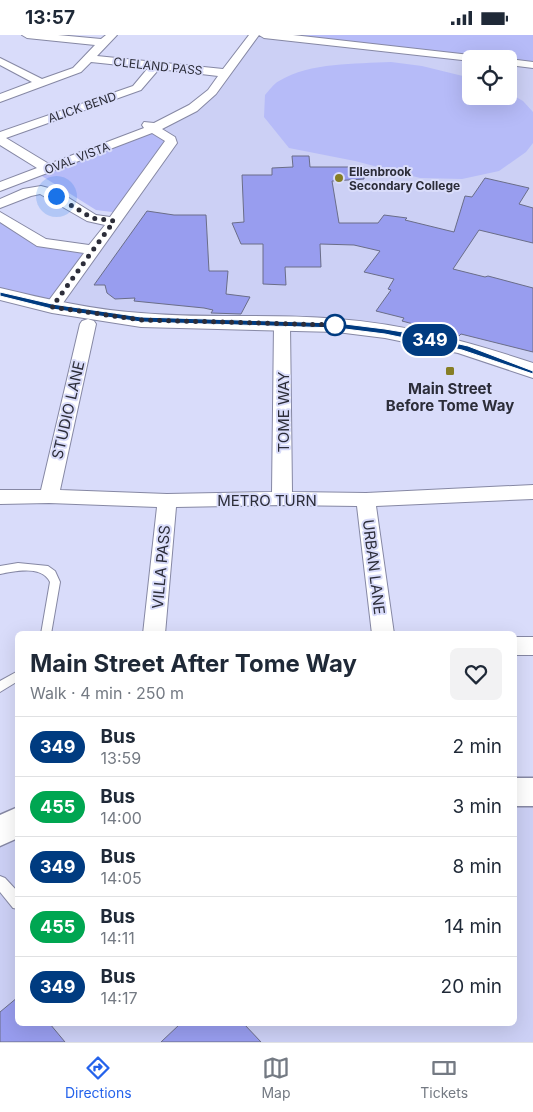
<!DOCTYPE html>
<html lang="en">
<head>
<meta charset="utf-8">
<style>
  :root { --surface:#fff; --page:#f2f2f3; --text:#1f2937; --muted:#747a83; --line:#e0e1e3; --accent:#2563eb }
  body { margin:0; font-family:Inter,sans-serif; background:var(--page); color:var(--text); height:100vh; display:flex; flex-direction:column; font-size:19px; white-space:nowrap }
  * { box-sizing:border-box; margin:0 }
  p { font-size:16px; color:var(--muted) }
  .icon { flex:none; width:28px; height:28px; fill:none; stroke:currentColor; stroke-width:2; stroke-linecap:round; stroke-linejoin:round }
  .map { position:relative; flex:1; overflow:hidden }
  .sheet { position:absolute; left:15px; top:596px; width:502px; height:395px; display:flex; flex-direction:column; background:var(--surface); border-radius:8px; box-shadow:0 5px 20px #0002 }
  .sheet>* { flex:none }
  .badge { padding:0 10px; border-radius:16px; font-size:18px; line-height:32px }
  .tools { position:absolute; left:462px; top:15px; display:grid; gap:10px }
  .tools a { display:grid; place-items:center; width:55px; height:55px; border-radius:8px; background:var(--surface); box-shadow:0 5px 20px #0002; font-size:25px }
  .you { position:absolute; width:25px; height:25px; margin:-12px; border:4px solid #fff; border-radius:50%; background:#1a73e8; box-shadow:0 0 0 8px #1a73e833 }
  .map>.badge { position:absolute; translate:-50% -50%; box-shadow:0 0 0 2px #fff }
  .round { display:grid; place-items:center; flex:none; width:52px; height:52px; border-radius:8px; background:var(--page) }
  .head { display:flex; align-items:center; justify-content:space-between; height:85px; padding:0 15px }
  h1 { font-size:24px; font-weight:700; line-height:38px }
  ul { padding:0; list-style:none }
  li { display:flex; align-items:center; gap:15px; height:60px; padding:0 15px; border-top:1px solid var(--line) }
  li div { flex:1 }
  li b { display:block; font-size:19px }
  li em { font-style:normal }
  li .badge { min-width:55px; font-weight:700; text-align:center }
  .status { display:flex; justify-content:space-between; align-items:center; height:35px; padding:0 25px; background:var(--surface); direction:ltr }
  .status svg { height:14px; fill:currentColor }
  .tabs { display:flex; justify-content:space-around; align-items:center; height:70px; border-top:1px solid var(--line); background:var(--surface); font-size:14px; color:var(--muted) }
  .tabs a { display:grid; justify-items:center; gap:2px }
  .tabs .on { color:var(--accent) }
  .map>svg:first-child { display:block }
  .built { fill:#ccd0f5 }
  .green { fill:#b6bbf8 }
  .building { fill:#989def; stroke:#6a6d88 }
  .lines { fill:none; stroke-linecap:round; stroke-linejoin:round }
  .service-casing { stroke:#8688a4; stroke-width:2 }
  .minor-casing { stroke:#8688a4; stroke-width:2 }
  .tertiary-casing { stroke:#8688a4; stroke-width:3 }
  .secondary-casing { stroke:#8688a4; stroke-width:2 }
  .service { fill:#fff; fill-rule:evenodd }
  .minor { fill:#fff; fill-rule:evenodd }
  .tertiary { fill:#fff; fill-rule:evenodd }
  .secondary { fill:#fff; fill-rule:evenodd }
  .line { fill:#003b80; stroke:#fff }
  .walk { stroke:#2c2d39; stroke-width:5; stroke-dasharray:0 9 }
  .poi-dot { fill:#867e25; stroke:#d9dcfa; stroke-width:2 }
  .stop-dot { fill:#fff; stroke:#003b80; stroke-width:2.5 }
  .labels { text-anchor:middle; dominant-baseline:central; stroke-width:4; stroke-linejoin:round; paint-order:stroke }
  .far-street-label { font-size:12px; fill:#2c2d39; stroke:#d9dcfa }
  .far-poi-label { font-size:12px; font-weight:bold; fill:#2c2d39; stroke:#d9dcfa; text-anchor:start }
  .poi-label { font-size:15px; font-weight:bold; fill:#2c2d39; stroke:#d9dcfa }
  .street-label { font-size:15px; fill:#2c2d39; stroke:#d9dcfa }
</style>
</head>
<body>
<div class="status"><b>13:57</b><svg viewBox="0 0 49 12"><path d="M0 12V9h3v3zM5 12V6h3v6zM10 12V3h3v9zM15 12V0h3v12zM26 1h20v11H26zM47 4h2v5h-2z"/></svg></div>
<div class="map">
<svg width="533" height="1007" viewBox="0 0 533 1007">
  <rect width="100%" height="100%" fill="#d9dcfa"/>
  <!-- built -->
  <path class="built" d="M254 0 471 24V61H509V27L533 29V344L456 319 379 302 52 272 171 108 154 93 206 63Z
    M515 757H533V1007H0V796L17 786 18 989H515Z"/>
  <!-- green -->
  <path class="green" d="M264 0H533V30L509 27V24H479Z
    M391 27 422 31 471 43V61H509V58L523 66 533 77V108L526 117 499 136 462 144 420 143 355 126 289 113 264 82 265 60C269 56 273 49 279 46 311 27 355 29 391 27Z
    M154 93 169 101 120 178 96 175 37 138Z
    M0 181 37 205 93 215 52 272 0 259Z"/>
  <!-- building -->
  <path class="building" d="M292 121H309L310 132H364V144L332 146 339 188H378L384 180 407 183 405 185 454 197 465 161 472 162 485 143 529 153 519 169 533 173V208L479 195 453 234 485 242 488 241 533 253V317L461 299 459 301 437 295 435 298 420 294 421 291 402 286 404 283 376 276 391 255 388 254 394 244 364 237 380 216 354 210 320 209 321 232H285L286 250 263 249V209H241L232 188 244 187 242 140H272V133L293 132Z
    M147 176 174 180H206L209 236H228L226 259 250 262 241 279 211 278 213 275 204 273 134 266 135 263 115 264 107 258 105 250H94Z
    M18 962V989H50L65 1007H0V977Z
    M180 989H244L261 1007H161Z"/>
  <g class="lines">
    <defs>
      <path id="service" d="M18 528 48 531 55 536 60 547 51 599H41L50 547C42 530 15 536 0 539V531Z
        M18 636V646L0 657V646Z
        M0 841 5 843 18 857V874L13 873 0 857Z"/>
      <path id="minor" d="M22 0H58L101 4 106 0H117L97 21 223 34 249 0H293L479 21 484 24H471V26L264 3 259 0 216 59 197 76 162 94 175 102 177 108 58 275H46L44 272 84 218 37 211 0 187V177L46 204 89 210 105 190 87 186 40 159 31 161 0 173V164L23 154 41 151 56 155 96 180 110 182 165 106 152 98 0 156V147L37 133 0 110V97L133 51 148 33 91 27 81 37 0 67V59L32 47 0 30V23L42 44 73 33 95 10 27 3ZM159 34 218 41 208 55 189 70 154 88 144 87 142 90 144 93 49 129 6 103 141 55Z
        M509 24 533 27V33L509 30Z
        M88 284 94 286 96 289 60 455 167 459 272 457 274 290 276 287H288L290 290 292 457 366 458 533 450V464L376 471 394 599H372L357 471 282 470 176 472 165 599H143L157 472 49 468 0 469V455H41L80 289 82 286Z
        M515 602H533V620H515Z"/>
      <path id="tertiary" d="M515 743H533V771H515Z
        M18 772V803L0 811V780Z"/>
      <path id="secondary" d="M0 253C46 264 94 275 141 278 207 284 273 278 338 284 406 289 469 307 533 328V343L458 318 385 303 337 297 141 292 52 278 0 265Z"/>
    </defs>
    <!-- service casing -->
    <use href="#service" class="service-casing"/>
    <!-- minor casing -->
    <use href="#minor" class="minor-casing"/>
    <!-- tertiary casing -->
    <use href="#tertiary" class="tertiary-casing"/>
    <!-- secondary casing -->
    <use href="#secondary" class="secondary-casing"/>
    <!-- service -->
    <use href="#service" class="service"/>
    <!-- minor -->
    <use href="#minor" class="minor"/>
    <!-- tertiary -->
    <use href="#tertiary" class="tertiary"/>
    <!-- secondary -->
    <use href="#secondary" class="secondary"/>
  </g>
  <!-- line -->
  <path class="line" d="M0 257 52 269 141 282 337 288 385 294 415 299 468 311 533 336V339L462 315 385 299 337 293 141 287 52 274 0 261Z"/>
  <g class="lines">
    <!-- walk -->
    <path class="walk" d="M56 161 92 183 114 186 52 272 141 285 337 290H335"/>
  </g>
  <!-- markers -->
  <g class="poi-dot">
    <circle cx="339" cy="143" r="5"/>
    <rect x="445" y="331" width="10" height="10" rx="2.5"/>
  </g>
  <circle class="stop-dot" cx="335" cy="290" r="10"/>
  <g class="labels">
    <!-- far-street labels -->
    <g class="far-street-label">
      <text transform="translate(158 31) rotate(6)">CLELAND PASS</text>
      <text transform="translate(82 72) rotate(-19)">ALICK BEND</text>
      <text transform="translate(77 123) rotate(-21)">OVAL VISTA</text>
    </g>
    <!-- far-poi labels -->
    <g class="far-poi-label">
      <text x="349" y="136">Ellenbrook<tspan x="349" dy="14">Secondary College</tspan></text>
    </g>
    <!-- poi labels -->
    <g class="poi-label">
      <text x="450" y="353">Main Street<tspan x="450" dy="17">Before Tome Way</tspan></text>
    </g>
    <!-- street labels -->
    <g class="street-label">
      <text transform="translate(68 375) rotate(-77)">STUDIO LANE</text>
      <text transform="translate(283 377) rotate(-90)">TOME WAY</text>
      <text x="267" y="465">METRO TURN</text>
      <text transform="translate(161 532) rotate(-85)">VILLA PASS</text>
      <text transform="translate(374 532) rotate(83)">URBAN LANE</text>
    </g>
  </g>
</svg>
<div class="tools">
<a><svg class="icon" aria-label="locate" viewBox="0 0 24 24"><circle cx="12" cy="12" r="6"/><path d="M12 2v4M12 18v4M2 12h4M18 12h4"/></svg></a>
</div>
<div class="you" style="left:56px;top:161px"></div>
<b class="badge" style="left:430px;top:305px;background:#003b80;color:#fff">349</b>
<section class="sheet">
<div class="head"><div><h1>Main Street After Tome Way</h1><p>Walk · 4 min · 250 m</p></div><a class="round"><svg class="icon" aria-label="heart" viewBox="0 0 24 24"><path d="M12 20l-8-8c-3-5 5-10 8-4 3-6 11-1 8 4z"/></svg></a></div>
<ul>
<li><span class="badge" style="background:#003b80;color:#fff">349</span><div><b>Bus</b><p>13:59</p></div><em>2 min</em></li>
<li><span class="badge" style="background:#00a651;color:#fff">455</span><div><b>Bus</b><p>14:00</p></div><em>3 min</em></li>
<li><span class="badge" style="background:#003b80;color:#fff">349</span><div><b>Bus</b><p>14:05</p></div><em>8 min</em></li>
<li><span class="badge" style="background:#00a651;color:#fff">455</span><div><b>Bus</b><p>14:11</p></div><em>14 min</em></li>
<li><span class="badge" style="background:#003b80;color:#fff">349</span><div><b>Bus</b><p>14:17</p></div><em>20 min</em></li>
</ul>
</section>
</div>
<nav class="tabs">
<a class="on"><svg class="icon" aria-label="directions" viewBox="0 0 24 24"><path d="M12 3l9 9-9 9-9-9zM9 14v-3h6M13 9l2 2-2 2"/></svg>Directions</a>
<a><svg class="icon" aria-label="map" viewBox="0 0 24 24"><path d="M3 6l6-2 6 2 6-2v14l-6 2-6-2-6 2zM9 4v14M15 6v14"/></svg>Map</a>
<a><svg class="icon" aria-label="tickets" viewBox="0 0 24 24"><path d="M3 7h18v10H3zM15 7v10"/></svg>Tickets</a>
</nav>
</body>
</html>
